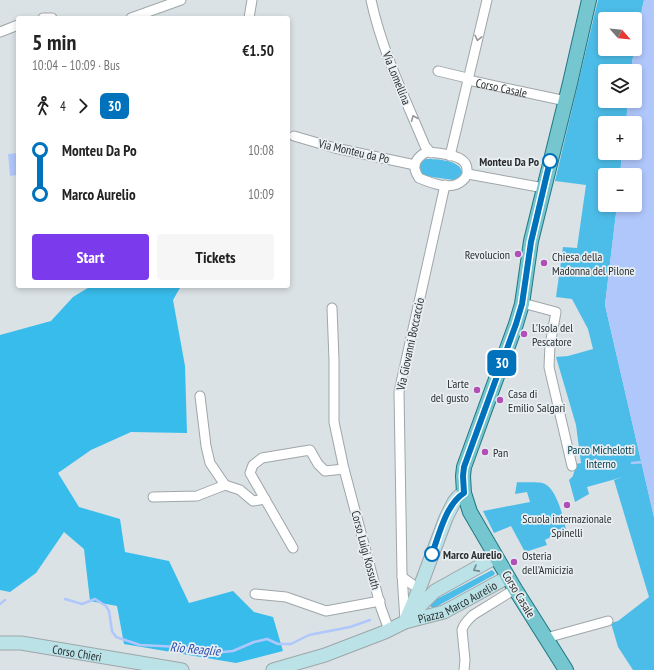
<!DOCTYPE html>
<html lang="en">
<head>
<meta charset="utf-8">
<style>
  :root { --surface:#fff; --page:#f6f6f6; --text:#222; --muted:#767676; --accent:#7c3aed }
  body { margin:0; font-family:"PT Sans Narrow",sans-serif; background:var(--page); color:var(--text); height:100vh; display:flex; flex-direction:column; font-size:15px; white-space:nowrap }
  * { box-sizing:border-box; margin:0 }
  p { font-size:13px; color:var(--muted) }
  .icon { flex:none; width:22px; height:22px; fill:none; stroke:currentColor; stroke-width:2; stroke-linecap:round; stroke-linejoin:round }
  .map { position:relative; flex:1; overflow:hidden }
  .panel { position:absolute; left:16px; top:16px; width:274px; height:272px; display:flex; flex-direction:column; background:var(--surface); border-radius:4px; box-shadow:0 2px 6px #0003 }
  .panel>* { flex:none }
  .badge { padding:0 8px; border-radius:6px; font-size:14px; line-height:26px }
  .needle { width:26px; rotate:117deg }
  .fabs { position:absolute; left:598px; top:12px; display:grid; gap:8px }
  .fabs a { display:grid; place-items:center; width:44px; height:44px; border-radius:4px; background:var(--surface); box-shadow:0 2px 6px #0003; font-size:20px }
  .map>.badge { position:absolute; translate:-50% -50%; box-shadow:0 0 0 2px #fff }
  .legs { display:flex; align-items:center; gap:6px; height:44px; padding:0 16px; font-size:13px }
  .legs p { margin-inline-start:auto }
  .overview { display:flex; align-items:center; justify-content:space-between; height:68px; padding:0 16px }
  h1 { font-size:22px; font-weight:700; line-height:30px }
  .button { display:flex; gap:8px; margin-top:auto; padding:8px 16px }
  .button a { flex:1; height:46px; border-radius:4px; background:var(--accent); color:#fff; font-size:16px; font-weight:700; line-height:46px; text-align:center }
  .button a+a { background:var(--page); color:var(--text) }
  ul { padding:0 16px; list-style:none }
  li { display:flex; align-items:center; gap:14px; height:44px; font-size:15px }
  li i { display:grid; place-items:center; width:6px; height:100%; margin:0 5px; background:currentColor }
  li i::after { content:''; width:10px; height:10px; margin:-5px; border:3px solid; border-radius:50%; background:var(--surface) }
  li p { margin-inline-start:auto }
  li:first-child i { background:linear-gradient(#0000 50%,currentColor 0) }
  li:last-child i { background:linear-gradient(currentColor 50%,#0000 0) }
  .map>svg:first-child { display:block }
  .green { fill:#4cbde8 }
  .forest { fill:#38bcec }
  .water { fill:#b0c7fb }
  .lines { fill:none; stroke-linecap:round; stroke-linejoin:round }
  .stream { stroke:#b0c7fb; stroke-width:2.5 }
  .minor-casing { stroke:#9fa6a9; stroke-width:11 }
  .secondary-casing { stroke:#9fa6a9; stroke-width:15 }
  .primary-casing { stroke:#207883; stroke-width:16 }
  .minor { stroke:#fff; stroke-width:9 }
  .secondary { stroke:#bae2e7; stroke-width:13 }
  .primary { stroke:#75c6cf; stroke-width:14 }
  .oneway { stroke:#969798 }
  .oneway2 { stroke:#73888c }
  .line-1-casing { stroke:#fff; stroke-width:9 }
  .line-1 { stroke:#0072bc; stroke-width:6 }
  .stop-1-dot { fill:#fff; stroke:#0072bc; stroke-width:2 }
  .poi-dot { fill:#b14fb6; stroke:#e8eff2; stroke-width:1.5 }
  .labels { text-anchor:middle; dominant-baseline:central; stroke-width:3.5; stroke-linejoin:round; paint-order:stroke }
  .street-label { font-size:12px; fill:#2c2f30; stroke:#e8eff2 }
  .stop-label { font-size:12px; font-weight:bold; fill:#2c2f30; stroke:#e8eff2; text-anchor:end }
  .poi-label { font-size:12px; fill:#2c2f30; stroke:#e8eff2; text-anchor:start }
  .park-label { font-size:12px; fill:#064053; stroke:#e8eff2 }
  .water-label { font-size:13px; font-style:italic; fill:#2e4eaf; stroke:#e8eff2 }
</style>
</head>
<body>
<div class="map">
<svg width="654" height="670" viewBox="0 0 654 670">
  <rect width="100%" height="100%" fill="#dae2e5"/>
  <!-- green -->
  <path class="green" d="M598 0H644L635 40V19H605V49H634L631 71H605V101H628L626 123H605V153H622L620 175H605V205H617L605 305 654 517V670H633L618 647 611 623 618 621 649 597 614 480 623 477 587 487 589 494 575 502 569 480 573 476 576 464 581 463 576 425 556 357 568 356 593 349 588 329 572 299 556 297 563 247 577 248 586 185 555 181Z
    M426 159C437 159 460 160 462 172L459 178 453 180 425 176 422 174 418 169 420 162Z
    M517 482C523 483 540 481 545 484 557 490 563 517 566 529L545 540 547 545 525 552 511 526 494 533 483 511 530 502 527 492 515 494Z
    M492 570 495 573 494 575 434 608 431 607 430 605 431 602Z"/>
  <!-- forest -->
  <path class="forest" d="M91 286H181L173 300 185 366 187 433 131 432 91 450 58 473 79 507 120 519 125 552 169 561 189 603 233 591 254 612 273 617 283 651 236 663 124 644 117 606 90 601 84 549 64 532 36 573 10 592 0 590V335L51 321 73 297Z"/>
  <!-- water -->
  <path class="water" d="M644 0H654V517L605 305 617 205H635V175H620L622 153H635V123H626L628 101H635V71H631L634 49H635V40Z
    M18 153V175L10 176 8 154Z"/>
  <g class="lines">
    <!-- stream -->
    <path class="stream" d="M632 463 643 462
      M65 599 82 604 95 599 106 606 109 611 112 631 116 637 140 645 180 647 213 653 233 651 254 642 267 639 278 644H291L309 635 350 627 370 620
      M0 604 5 600"/>
    <defs>
      <g id="minor">
        <path d="M371 0C382 51 405 98 425 146L431 153"/>
        <path d="M43 18H52"/>
        <path d="M131 18 181 0"/>
        <path d="M249 18 252 0"/>
        <path d="M0 32 18 25"/>
        <path id="s1" d="M438 71 463 77 468 80 566 101"/>
        <path d="M294 136 335 148 415 165"/>
        <path d="M426 152C436 153 454 154 462 160 465 162 467 166 467 170 468 175 466 178 462 181 451 191 431 183 419 178 411 166 415 159 426 152Z"/>
        <path d="M450 156 487 0"/>
        <path d="M468 174 544 188"/>
        <path d="M522 304 530 305 556 312 550 345 549 367 572 466"/>
        <path d="M332 308 334 360V422L344 469 381 608 389 630"/>
        <path d="M200 396 206 446 210 463 225 485"/>
        <path d="M153 497 197 496 225 485 240 490 253 501 265 499"/>
        <path d="M293 548 250 473 253 465 262 458 310 450 318 464 325 471 344 469"/>
        <path d="M402 577 413 585 420 587"/>
        <path d="M255 594 286 597 326 611 380 601"/>
        <path d="M405 621 402 574 399 392 445 185"/>
        <path d="M546 638 608 621"/>
        <path d="M464 670 465 660 462 630C464 623 468 620 473 615L515 589"/>
      </g>
      <g id="secondary">
        <path d="M411 615 435 591 496 557"/>
        <path d="M405 622 420 587 446 518 454 502 458 497 464 493"/>
        <path id="s2" d="M0 643H21L182 670"/>
        <path id="s3" d="M273 670 325 655 385 632 405 622 444 612 508 577"/>
      </g>
      <path id="primary" d="M566 670 515 589 470 512 464 493 463 476 464 467 516 324 522 304 531 241 570 83 589 0"/>
    </defs>
    <!-- minor casing -->
    <use href="#minor" class="minor-casing"/>
    <!-- secondary casing -->
    <use href="#secondary" class="secondary-casing"/>
    <!-- primary casing -->
    <use href="#primary" class="primary-casing"/>
    <!-- minor -->
    <use href="#minor" class="minor"/>
    <!-- secondary -->
    <use href="#secondary" class="secondary"/>
    <!-- primary -->
    <use href="#primary" class="primary"/>
  </g>
  <!-- one-way arrows -->
  <defs><path id="oneway-chevron" d="M-2-3.5L2.5 0L-2 3.5" fill="none" stroke-width="1.6" stroke-linecap="round" stroke-linejoin="round"/></defs>
  <g class="oneway">
    <use href="#oneway-chevron" transform="translate(478 38) rotate(103)"/>
    <use href="#oneway-chevron" transform="translate(414 118) rotate(-113)"/>
  </g>
  <use class="oneway2" href="#oneway-chevron" transform="translate(476 569) rotate(151)"/>
  <g class="lines">
    <defs>
      <path id="line-1" d="M432 554C439 535 446 504 464 493L463 476 464 467 516 324 522 304 531 242 550 161"/>
    </defs>
    <!-- line-1 casing -->
    <use href="#line-1" class="line-1-casing"/>
    <!-- line-1 -->
    <use href="#line-1" class="line-1"/>
  </g>
  <!-- markers -->
  <g class="stop-1-dot">
    <circle cx="550" cy="161" r="7"/>
    <circle cx="432" cy="554" r="7"/>
  </g>
  <g class="poi-dot">
    <circle cx="518" cy="254" r="4"/>
    <circle cx="544" cy="263" r="4"/>
    <circle cx="524" cy="334" r="4"/>
    <circle cx="477" cy="390" r="4"/>
    <circle cx="500" cy="400" r="4"/>
    <circle cx="485" cy="452" r="4"/>
    <circle cx="567" cy="505" r="4"/>
    <circle cx="514" cy="562" r="4"/>
  </g>
  <g class="labels">
    <!-- street labels -->
    <g class="street-label">
      <text transform="translate(397 78) rotate(68)">Via Lomellina</text>
      <text stroke="none"><textPath href="#s1" startOffset="66">Corso Casale</textPath></text>
      <text transform="translate(354 151) rotate(13)">Via Monteu da Po</text>
      <text transform="translate(410 344) rotate(-78)">Via Giovanni Boccaccio</text>
      <text transform="translate(366 550) rotate(75)">Corso Luigi Kossuth</text>
      <text transform="translate(519 594) rotate(59)">Corso Casale</text>
      <text stroke="none"><textPath href="#s3" startOffset="197">Piazza Marco Aurelio</textPath></text>
      <text stroke="none"><textPath href="#s2" startOffset="78">Corso Chieri</textPath></text>
    </g>
    <!-- stop labels -->
    <g class="stop-label">
      <text x="539" y="161">Monteu Da Po</text>
      <text x="443" y="554" text-anchor="start">Marco Aurelio</text>
    </g>
    <!-- poi labels -->
    <g class="poi-label">
      <text x="510" y="254" text-anchor="end">Revolucion</text>
      <text x="552" y="256">Chiesa della<tspan x="552" dy="14">Madonna del Pilone</tspan></text>
      <text x="532" y="327">L'Isola del<tspan x="532" dy="14">Pescatore</tspan></text>
      <text x="469" y="383" text-anchor="end">L'arte<tspan x="469" dy="14">del gusto</tspan></text>
      <text x="508" y="393">Casa di<tspan x="508" dy="14">Emilio Salgari</tspan></text>
      <text x="493" y="452">Pan</text>
      <text x="567" y="518" text-anchor="middle">Scuola internazionale<tspan x="567" dy="14">Spinelli</tspan></text>
      <text x="522" y="555">Osteria<tspan x="522" dy="14">dell'Amicizia</tspan></text>
    </g>
    <!-- park labels -->
    <g class="park-label">
      <text x="601" y="449">Parco Michelotti<tspan x="601" dy="14">Interno</tspan></text>
    </g>
    <!-- water labels -->
    <g class="water-label">
      <text transform="translate(195 649) rotate(5)">Rio Reaglie</text>
    </g>
  </g>
</svg>
<div class="fabs">
<a><svg class="needle" viewBox="-14 -14 28 28"><path d="M0-13l5 13h-10z" fill="#e53935"/><path d="M0 13l5-13h-10z" fill="#767676"/></svg></a>
<a><svg class="icon" aria-label="layers" viewBox="0 0 24 24"><path d="M12 4l9 5-9 5-9-5zM3 14l9 5 9-5"/></svg></a>
<a>+</a>
<a>−</a>
</div>
<b class="badge" style="left:502px;top:363px;background:#0072bc;color:#fff">30</b>
<section class="panel">
<div class="overview"><div><h1>5 min</h1><p>10:04 – 10:09 · Bus</p></div><b>€1.50</b></div>
<div class="legs"><svg class="icon" aria-label="walk" viewBox="0 0 24 24"><circle cx="13" cy="4" r="2"/><path d="M13 8l-2 6 4 7M11 14l-3 7M7 12l3-4h3l4 4"/></svg>4<svg class="icon" aria-label="forward" viewBox="0 0 24 24"><path d="M9 5l7 7-7 7"/></svg><b class="badge" style="background:#0072bc;color:#fff">30</b></div>
<ul>
<li><i style="color:#0072bc"></i><b>Monteu Da Po</b><p>10:08</p></li>
<li><i style="color:#0072bc"></i><b>Marco Aurelio</b><p>10:09</p></li>
</ul>
<div class="button"><a>Start</a><a>Tickets</a></div>
</section>
</div>
</body>
</html>
